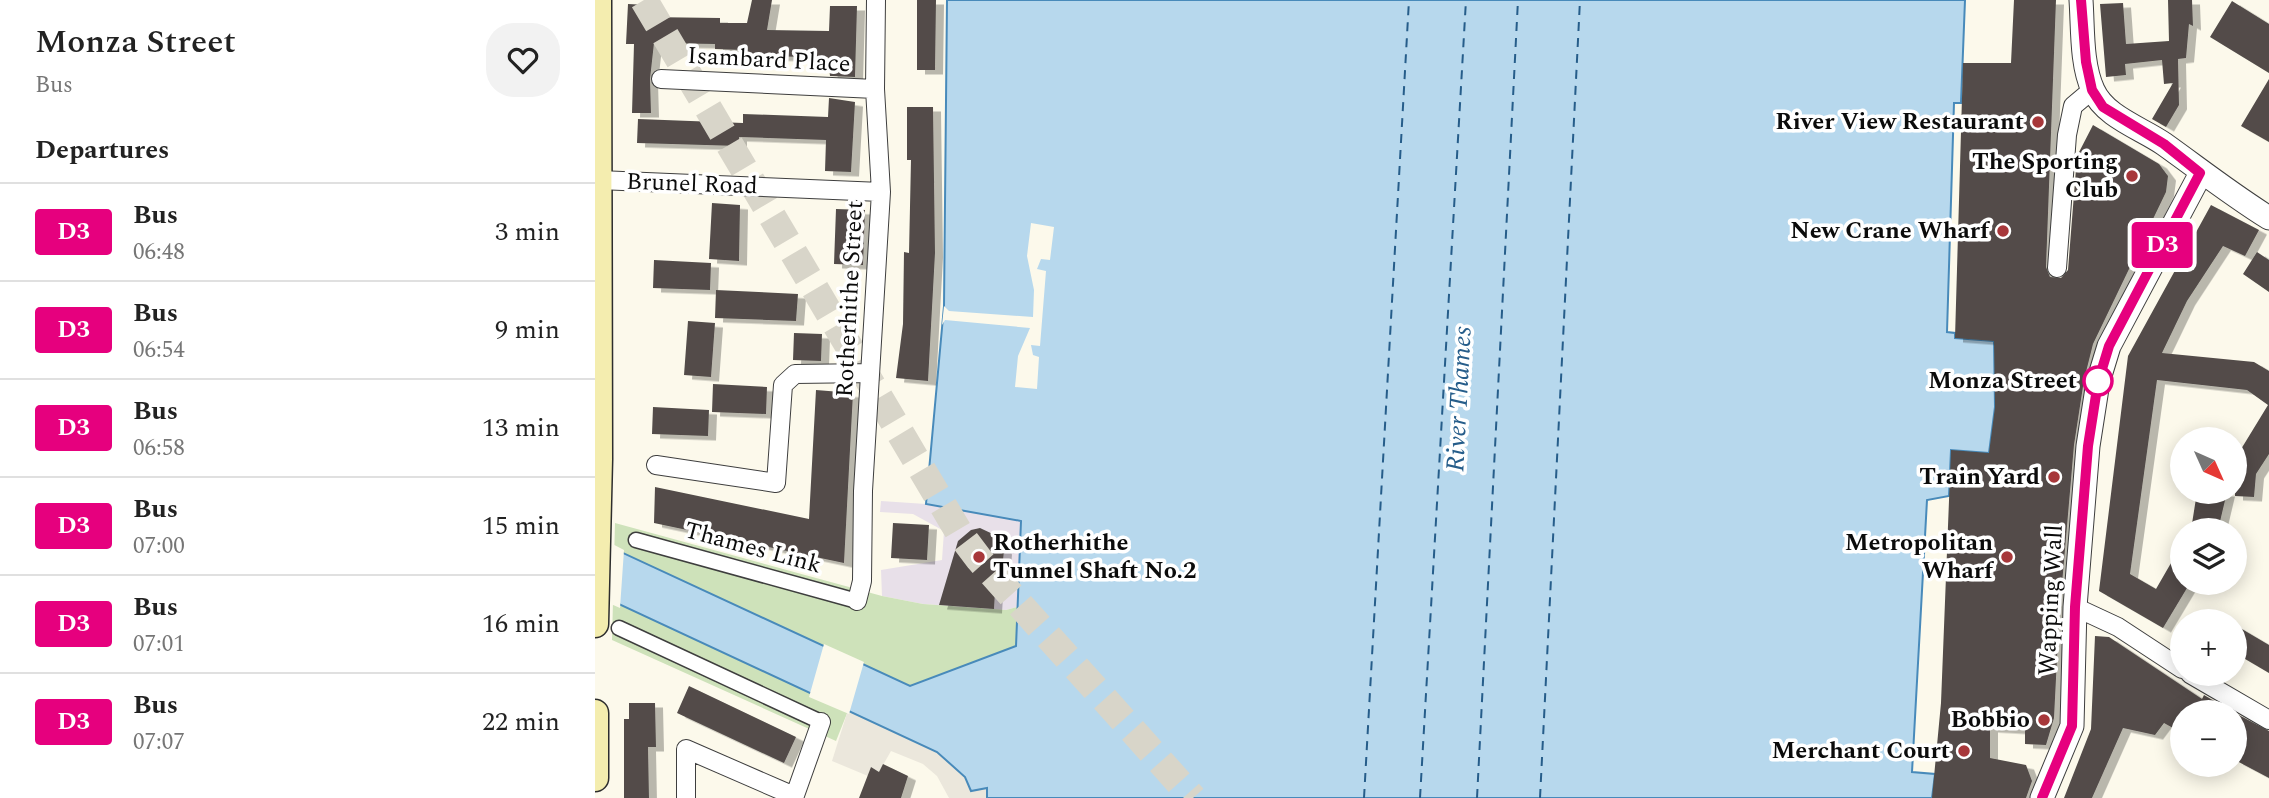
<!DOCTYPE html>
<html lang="en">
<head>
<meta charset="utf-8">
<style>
  :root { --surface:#fff; --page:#f2f2f2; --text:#222; --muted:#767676; --line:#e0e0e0 }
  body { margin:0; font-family:Spectral,serif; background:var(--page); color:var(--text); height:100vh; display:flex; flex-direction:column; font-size:26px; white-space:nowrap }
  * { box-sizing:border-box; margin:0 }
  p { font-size:23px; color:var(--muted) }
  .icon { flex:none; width:38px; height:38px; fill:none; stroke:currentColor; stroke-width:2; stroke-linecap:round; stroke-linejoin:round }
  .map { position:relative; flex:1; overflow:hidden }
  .drawer { display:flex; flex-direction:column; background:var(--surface); width:595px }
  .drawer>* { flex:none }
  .badge { padding:0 14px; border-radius:5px; font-size:24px; line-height:46px }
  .needle { width:46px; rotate:135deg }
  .fabs { position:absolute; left:1575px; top:427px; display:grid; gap:14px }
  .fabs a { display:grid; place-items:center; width:77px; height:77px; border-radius:50%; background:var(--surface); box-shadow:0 4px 18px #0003; font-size:35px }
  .map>.badge { position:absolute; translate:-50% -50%; box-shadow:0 0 0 4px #fff }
  h2 { padding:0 35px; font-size:26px; line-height:63px }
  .round { display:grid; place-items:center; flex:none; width:74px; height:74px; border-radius:28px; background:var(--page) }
  .headline { display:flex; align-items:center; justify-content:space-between; height:119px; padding:0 35px }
  h1 { font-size:33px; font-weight:600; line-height:52px }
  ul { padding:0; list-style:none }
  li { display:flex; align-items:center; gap:21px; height:98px; padding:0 35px; border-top:2px solid var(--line) }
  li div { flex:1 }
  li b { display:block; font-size:26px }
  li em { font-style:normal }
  li .badge { min-width:77px; font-weight:700; text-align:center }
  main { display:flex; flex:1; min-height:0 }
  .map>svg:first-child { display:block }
  .industrial { fill:#e8e0e9 }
  .green { fill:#cee2ba }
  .plaza { fill:#ebe7dc }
  .water { fill:#b7d8ed; stroke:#488aba; stroke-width:2 }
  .pier { fill:#fcf9eb }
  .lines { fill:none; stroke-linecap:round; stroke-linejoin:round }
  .ferry { stroke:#265d8a; stroke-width:2; stroke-dasharray:9 7; stroke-linecap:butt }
  .building { fill:#524c49; filter:url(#shadow) }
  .primary-tunnel { stroke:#d8d5c9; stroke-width:28; stroke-dasharray:28 14; stroke-linecap:butt }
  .pedestrian-casing { stroke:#3e3e3e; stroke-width:17 }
  .minor-casing { stroke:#3e3e3e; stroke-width:20 }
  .tertiary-casing { stroke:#3e3e3e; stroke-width:25 }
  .secondary-casing { stroke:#2d2d2d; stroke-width:29 }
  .pedestrian { stroke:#fff; stroke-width:14 }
  .minor { stroke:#fff; stroke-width:18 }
  .tertiary { stroke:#fff; stroke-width:23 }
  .secondary { stroke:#f4edaf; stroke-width:26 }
  .line-casing { stroke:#fff; stroke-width:16 }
  .line { stroke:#e6007e; stroke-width:10 }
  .poi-dot { fill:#a7373a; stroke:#fff; stroke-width:2.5 }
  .stop-dot { fill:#fff; stroke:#e6007e; stroke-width:3.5 }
  .labels { text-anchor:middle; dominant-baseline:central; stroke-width:7; stroke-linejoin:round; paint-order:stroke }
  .street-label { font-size:24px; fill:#0b0b0b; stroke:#fff }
  .poi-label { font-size:24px; font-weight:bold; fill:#0b0b0b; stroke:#fff; text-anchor:end }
  .stop-label { font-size:24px; font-weight:bold; fill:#0b0b0b; stroke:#fff; text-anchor:end }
  .water-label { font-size:26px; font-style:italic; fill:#265d8a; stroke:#fff }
</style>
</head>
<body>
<main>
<section class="drawer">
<div class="headline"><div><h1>Monza Street</h1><p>Bus</p></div><a class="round"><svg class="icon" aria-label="heart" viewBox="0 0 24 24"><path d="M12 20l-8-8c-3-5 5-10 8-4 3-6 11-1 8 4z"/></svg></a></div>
<h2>Departures</h2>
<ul>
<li><span class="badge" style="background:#e6007e;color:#fff">D3</span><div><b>Bus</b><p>06:48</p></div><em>3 min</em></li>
<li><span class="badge" style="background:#e6007e;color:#fff">D3</span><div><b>Bus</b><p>06:54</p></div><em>9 min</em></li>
<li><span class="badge" style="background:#e6007e;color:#fff">D3</span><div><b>Bus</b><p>06:58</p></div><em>13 min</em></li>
<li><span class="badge" style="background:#e6007e;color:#fff">D3</span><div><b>Bus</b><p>07:00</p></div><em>15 min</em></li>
<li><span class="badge" style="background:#e6007e;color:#fff">D3</span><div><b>Bus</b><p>07:01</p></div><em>16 min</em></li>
<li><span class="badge" style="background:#e6007e;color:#fff">D3</span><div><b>Bus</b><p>07:07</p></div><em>22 min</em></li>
</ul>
</section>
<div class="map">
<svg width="1674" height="798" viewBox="0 0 1674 798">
  <defs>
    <filter id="shadow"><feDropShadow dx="8" dy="4.5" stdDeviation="0" flood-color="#0004"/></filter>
  </defs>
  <rect width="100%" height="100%" fill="#fcf9eb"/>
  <!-- industrial -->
  <path class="industrial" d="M286 501 331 504 426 521 422 607 411 610 328 604 287 596 286 570 347 560 349 531 318 514 285 512Z"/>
  <!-- green -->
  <path class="green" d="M20 523 287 596 328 604 411 610 422 607 421 647 387 773 253 711 241 741 17 640Z"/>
  <!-- plaza -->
  <path class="plaza" d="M253 710 342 752 370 777 376 791 392 788V798H354L342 776 328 764 296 751 284 772 276 767 273 776 237 761Z"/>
  <!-- water -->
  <path class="water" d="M352 0H1370L1366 103H1359L1352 332 1360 333V338L1399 341 1400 407 1394 453 1356 450 1354 496 1332 500 1317 772 1340 774 1337 798H392V788L376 791 370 777 342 752 0 593V540L315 686 421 646 426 521 331 504 349 306Z"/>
  <!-- pier -->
  <path class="pier" d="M436 223 459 227 455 260 446 259 442 269 451 271 445 346 436 345 438 355 444 357 442 389 420 387 423 356 435 328 350 320 347 325 349 306 354 311 438 317 439 290 432 256Z
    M2 536 29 550 25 608 0 597Z
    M229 644 269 662 254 714 214 697Z"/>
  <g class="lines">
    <!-- ferry -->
    <path class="ferry" d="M769 798 814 0
      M825 798 871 0
      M882 798 923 0
      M945 798 985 0"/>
  </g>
  <!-- building -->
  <path class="building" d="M157 0H177L172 30 234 31 235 6H262L260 77 235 76 233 57 147 56V50L120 49V44L59 43 55 79 56 113H37L39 44H31L33 4 53 5 52 17 125 18V23H152Z
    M322 0H341L340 70H322Z
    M1419 0H1461L1451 267 1455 277 1466 278 1473 270 1482 156 1498 125 1564 164 1573 176 1571 192 1498 344 1489 380 1479 445 1464 619 1459 718 1451 745 1430 744V730L1395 728V758L1431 765 1437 781 1431 798H1337L1346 703 1356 450 1394 453 1400 407 1399 341 1360 338 1368 63H1416Z
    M1573 0H1597L1598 26 1594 24 1591 58 1583 59 1584 105 1571 127 1557 119 1578 83 1569 84 1567 60 1530 64 1531 75 1511 77 1505 4 1528 3 1531 44 1574 41Z
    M1637 1 1674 24V73L1615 37Z
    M1674 79V142L1646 126Z
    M234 98 260 102 256 172 230 171 231 140 144 137V146L42 143 43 119 148 123V114L233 117Z
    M312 107H338L340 253 333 381 301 378 308 324 309 252 314 253 316 160H312Z
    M117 203 145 205 144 261 114 259Z
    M1616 205 1664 230 1650 256 1628 246 1592 301 1567 353 1659 362 1674 371V454L1661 474 1659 497 1640 496V459L1673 405 1652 390 1562 380 1535 574 1561 589 1587 544V583H1595L1568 628 1504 591 1533 356Z
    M241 209 270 210 268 265 239 264Z
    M1662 252 1674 260V292L1648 274Z
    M59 260 116 263 115 290 58 288Z
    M121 290 203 294 201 321 120 318Z
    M93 321 120 323 116 377 89 375Z
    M199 333 227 334 226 361 198 360Z
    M118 384 172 387 171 414 117 412Z
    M221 390 258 393 249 563 59 523 60 487 214 519Z
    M58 407 114 410 113 436 57 434Z
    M1602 492H1632L1623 530H1596Z
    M298 523 334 525 332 560 296 558Z
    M385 528 402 536 409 550 408 561 401 574 399 609 344 605 363 541 376 530Z
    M1640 625 1674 645V673L1640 653Z
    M1500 636 1514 637 1607 699 1609 695 1638 712H1587V733L1569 723 1560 735 1528 728 1497 798H1469L1496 729Z
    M94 686 201 737 189 763 82 713Z
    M34 703H60L61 747H53L54 798H29V719H34Z
    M1640 713 1674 731V778L1640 760Z
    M288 764 313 776 306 798H264L276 767 284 772Z"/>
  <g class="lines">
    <!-- primary-tunnel -->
    <path class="primary-tunnel" d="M49 0 365 534 384 559 598 798"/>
    <defs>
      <path id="pedestrian" d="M41 540 262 601
        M24 628 226 722"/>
      <path id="minor" d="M66 79 280 89
        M4 180 286 192
        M1462 268 1472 135 1478 106 1497 90
        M61 465 181 483 188 385 200 374 275 373
        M262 601 267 581 268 491 286 192 280 89 281 0
        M1480 607 1523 627 1587 669
        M1595 674 1674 720
        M91 798V749L199 796
        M199 798 226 722"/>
      <path id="tertiary" d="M1486 0C1488 28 1486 64 1498 90 1510 117 1546 128 1569 144 1604 169 1637 195 1674 218
        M1447 798 1477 726 1480 607 1493 446 1503 382 1514 346 1606 173"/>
      <path id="secondary" d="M0 624 4 459 3 0
        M0 713V778"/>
    </defs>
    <!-- pedestrian casing -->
    <use href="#pedestrian" class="pedestrian-casing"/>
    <!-- minor casing -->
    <use href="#minor" class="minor-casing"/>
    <!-- tertiary casing -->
    <use href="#tertiary" class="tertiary-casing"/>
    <!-- secondary casing -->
    <use href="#secondary" class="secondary-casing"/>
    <!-- pedestrian -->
    <use href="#pedestrian" class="pedestrian"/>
    <!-- minor -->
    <use href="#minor" class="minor"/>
    <!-- tertiary -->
    <use href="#tertiary" class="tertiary"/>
    <!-- secondary -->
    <use href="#secondary" class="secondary"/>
  </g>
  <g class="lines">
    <defs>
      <path id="line" d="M1447 798 1477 726 1480 607 1493 446 1503 382 1514 346 1605 173 1569 144 1508 107 1497 90 1491 62 1486 0"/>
    </defs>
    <!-- line casing -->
    <use href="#line" class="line-casing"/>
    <!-- line -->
    <use href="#line" class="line"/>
  </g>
  <!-- markers -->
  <g class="poi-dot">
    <circle cx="1443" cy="122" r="7"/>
    <circle cx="1537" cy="176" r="7"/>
    <circle cx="1408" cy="231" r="7"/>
    <circle cx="1459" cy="477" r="7"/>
    <circle cx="384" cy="557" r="7"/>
    <circle cx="1412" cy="557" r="7"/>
    <circle cx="1449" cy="720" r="7"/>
    <circle cx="1369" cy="751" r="7"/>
  </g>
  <circle class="stop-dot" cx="1503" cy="381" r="14"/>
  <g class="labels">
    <!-- street labels -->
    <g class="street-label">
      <text transform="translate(174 60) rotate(3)">Isambard Place</text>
      <text transform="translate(97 184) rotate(2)">Brunel Road</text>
      <text transform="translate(255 299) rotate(-87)">Rotherhithe Street</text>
      <text transform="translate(158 548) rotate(15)">Thames Link</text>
      <text transform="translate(1456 600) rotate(-87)">Wapping Wall</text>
    </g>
    <!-- poi labels -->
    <g class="poi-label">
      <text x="1429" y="122">River View Restaurant</text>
      <text x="1523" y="162">The Sporting<tspan x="1523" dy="28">Club</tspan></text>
      <text x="1394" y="231">New Crane Wharf</text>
      <text x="1445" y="477">Train Yard</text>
      <text x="398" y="543" text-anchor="start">Rotherhithe<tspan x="398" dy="28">Tunnel Shaft No.2</tspan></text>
      <text x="1398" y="543">Metropolitan<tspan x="1398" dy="28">Wharf</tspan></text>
      <text x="1435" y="720">Bobbio</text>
      <text x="1355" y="751">Merchant Court</text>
    </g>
    <!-- stop labels -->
    <g class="stop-label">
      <text x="1482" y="381">Monza Street</text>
    </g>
    <!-- water labels -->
    <g class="water-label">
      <text transform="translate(864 399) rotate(-87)">River Thames</text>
    </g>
  </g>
</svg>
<div class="fabs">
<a><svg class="needle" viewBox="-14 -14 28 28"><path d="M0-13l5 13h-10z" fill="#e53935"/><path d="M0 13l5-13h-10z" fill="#767676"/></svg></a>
<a><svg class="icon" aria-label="layers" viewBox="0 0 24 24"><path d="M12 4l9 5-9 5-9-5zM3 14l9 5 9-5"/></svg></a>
<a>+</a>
<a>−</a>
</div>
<b class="badge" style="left:1567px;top:245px;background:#e6007e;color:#fff">D3</b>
</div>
</main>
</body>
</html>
